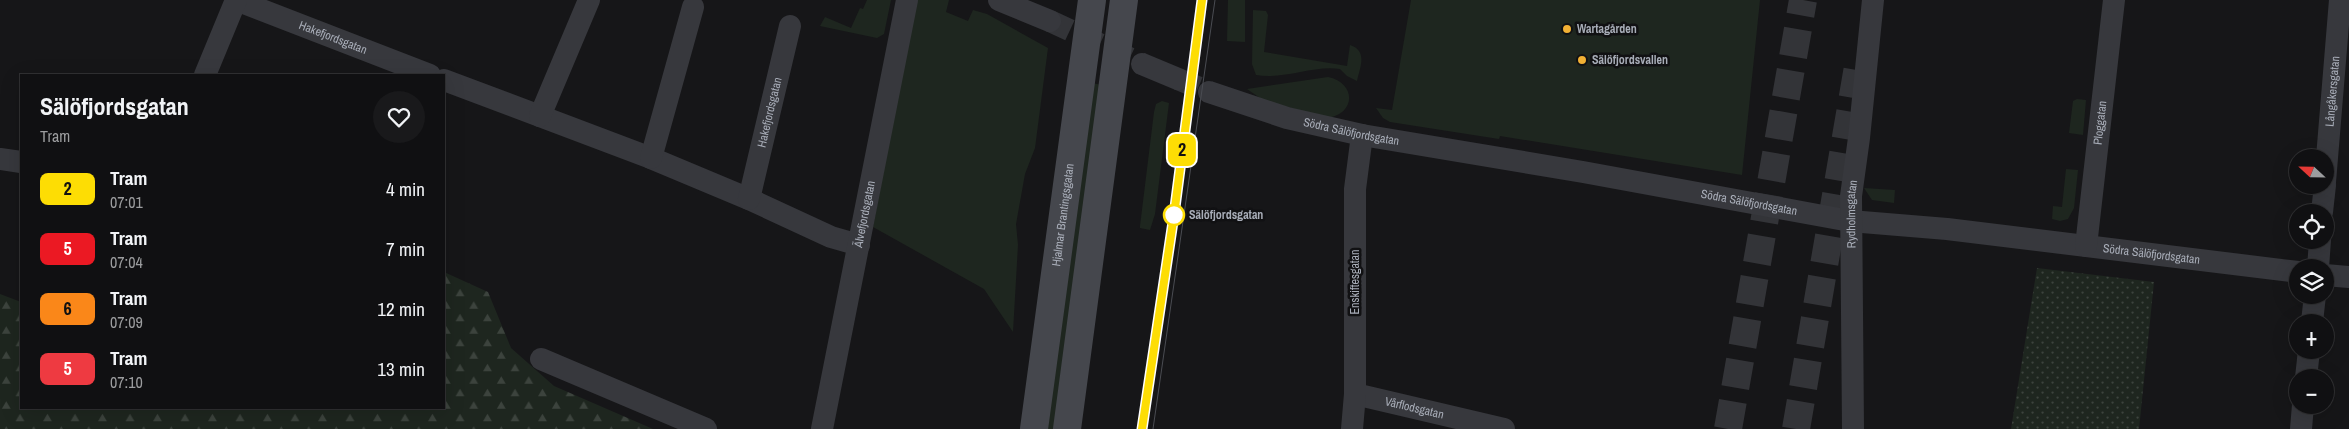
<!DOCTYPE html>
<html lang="en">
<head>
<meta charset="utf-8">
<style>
  :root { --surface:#101012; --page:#19191b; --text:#f1f3f6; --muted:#9c9d9f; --line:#303032 }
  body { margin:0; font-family:"Archivo Narrow",sans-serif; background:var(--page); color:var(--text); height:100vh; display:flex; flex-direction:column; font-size:19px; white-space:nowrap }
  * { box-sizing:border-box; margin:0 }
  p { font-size:16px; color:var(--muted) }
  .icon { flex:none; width:28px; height:28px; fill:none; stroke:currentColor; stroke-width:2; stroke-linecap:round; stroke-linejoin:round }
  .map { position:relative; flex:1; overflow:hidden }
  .sheet { position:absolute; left:20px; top:74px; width:425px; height:335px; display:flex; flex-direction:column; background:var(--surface); border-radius:0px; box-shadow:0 5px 20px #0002,0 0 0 1px var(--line) }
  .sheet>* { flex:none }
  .badge { padding:0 10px; border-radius:8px; font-size:18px; line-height:32px }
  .needle { width:32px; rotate:292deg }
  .controls { position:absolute; left:2289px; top:149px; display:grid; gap:10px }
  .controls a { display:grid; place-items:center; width:45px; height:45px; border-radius:50%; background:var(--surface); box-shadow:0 5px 20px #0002,0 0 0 1px var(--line); font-size:25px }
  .map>.badge { position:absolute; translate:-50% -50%; box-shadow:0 0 0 2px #fff }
  .round { display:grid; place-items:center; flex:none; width:52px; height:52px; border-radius:26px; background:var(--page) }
  .head { display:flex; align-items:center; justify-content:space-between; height:85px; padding:0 20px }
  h1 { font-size:24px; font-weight:700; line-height:38px }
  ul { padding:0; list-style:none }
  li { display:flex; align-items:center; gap:15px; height:60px; padding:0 20px }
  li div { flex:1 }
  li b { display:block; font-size:19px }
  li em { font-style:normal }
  li .badge { min-width:55px; font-weight:700; text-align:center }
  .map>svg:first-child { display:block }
  .green { fill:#1e261f }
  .forest { fill:url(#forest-firs) }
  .park { fill:url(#park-dots) }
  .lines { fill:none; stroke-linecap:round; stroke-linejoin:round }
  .minor-tunnel { stroke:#333438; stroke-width:22; stroke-dasharray:22 11; stroke-linecap:butt }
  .trunk-tunnel { stroke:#333438; stroke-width:28; stroke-dasharray:28 14; stroke-linecap:butt }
  .minor { stroke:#37383d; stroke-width:22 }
  .secondary { stroke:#45474d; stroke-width:28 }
  .tram { stroke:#4a4c52; stroke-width:1 }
  .line-casing { stroke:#fff; stroke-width:11 }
  .line { stroke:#fddd04; stroke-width:8 }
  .poi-dot { fill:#f2b134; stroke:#111113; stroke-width:2 }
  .stop-dot { fill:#fff; stroke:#fddd04; stroke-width:2.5 }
  .labels { text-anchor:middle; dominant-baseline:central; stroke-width:5; stroke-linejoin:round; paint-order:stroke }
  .poi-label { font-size:12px; font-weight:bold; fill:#a8adb8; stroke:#111113; text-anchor:start }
  .street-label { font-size:12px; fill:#a8adb8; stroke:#111113 }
  .stop-label { font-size:12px; font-weight:bold; fill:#a8adb8; stroke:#111113; text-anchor:start }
</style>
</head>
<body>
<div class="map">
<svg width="2349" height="429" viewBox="0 0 2349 429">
  <defs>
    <pattern id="forest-firs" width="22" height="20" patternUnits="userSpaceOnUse" patternTransform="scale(1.25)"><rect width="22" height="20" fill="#1e261f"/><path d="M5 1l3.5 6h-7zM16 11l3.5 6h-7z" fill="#3c433d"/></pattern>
    <pattern id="park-dots" width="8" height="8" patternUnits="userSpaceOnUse" patternTransform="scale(1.25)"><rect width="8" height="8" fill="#1e261f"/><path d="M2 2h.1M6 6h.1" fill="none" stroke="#3c433d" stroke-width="1.8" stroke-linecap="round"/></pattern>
  </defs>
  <rect width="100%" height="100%" fill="#161618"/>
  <!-- green -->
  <path class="green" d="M867 0H891L884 34 877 38 820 26 825 17 851 28 860 8 863 9Z
    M916 0H949L946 12 968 21 973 10 987 14 1048 48 1035 148 1025 174 1016 224 1018 245 1013 332 984 289 873 227Z
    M1228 0H1245V42L1227 41Z
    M1411 0H1760L1742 175 1500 136 1499 139 1390 122 1383 118 1376 108 1392 110Z
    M1253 10 1266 11 1268 15 1264 52 1347 66 1350 45C1368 51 1360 67 1357 81L1347 76 1340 69C1313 65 1285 80 1256 75L1252 64Z
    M1328 77C1357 83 1356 115 1326 118L1263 100 1247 89Z
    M1092 83 1102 85 1056 429H1045Z
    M2077 99 2086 100 2083 135 2069 133 2073 101Z
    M1162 101 1169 103 1155 214 1150 230 1140 228V226L1154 112 1156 104Z
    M2066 169 2078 170 2074 208 2068 219 2060 221 2052 219 2053 206 2062 207Z
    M1864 188 1895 190 1894 203 1872 200Z"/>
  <!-- forest -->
  <path class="forest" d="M444 272 488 292 511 348 554 386 653 429H0V294L21 302V408H444Z"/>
  <!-- park -->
  <path class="park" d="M2037 268 2154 282 2139 429H2011Z"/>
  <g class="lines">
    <!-- minor-tunnel -->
    <path class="minor-tunnel" d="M1050 21 1142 64
      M1178 79 1209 92"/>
    <!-- trunk-tunnel -->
    <path class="trunk-tunnel" d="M1728 429 1803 0
      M1796 429 1859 61"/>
    <!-- minor -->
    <g class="minor">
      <path id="s1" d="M236 0 430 75"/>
      <path d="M999 0 1050 21"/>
      <path d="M1142 64 1178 79"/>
      <path d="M205 75 236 0"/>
      <path d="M444 80 651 158 749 199 831 237 859 245"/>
      <path id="s2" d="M1209 92 1287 118 1362 135 1583 172 1850 221 1947 229 2298 272"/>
      <path d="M540 116 589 0"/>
      <path d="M651 158 693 7"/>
      <path d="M0 159 21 162"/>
      <path id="s3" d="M2325 182 2340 0"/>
      <path id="s4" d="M749 199 790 26"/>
      <path d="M2322 212 2325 185"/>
      <path id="s5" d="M2086 246 2114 0"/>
      <path d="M2318 268 2320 240"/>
      <path d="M2325 275 2349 277"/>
      <path d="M2312 322 2315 295"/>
      <path d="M541 359 706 429"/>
      <path d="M2306 378 2309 350"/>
      <path id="s6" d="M1355 394 1504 429"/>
      <path id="s7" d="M822 429 907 0"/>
      <path d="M1352 429 1355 394V189L1362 135"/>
      <path id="s8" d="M1853 429 1851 196 1859 138 1873 0"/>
      <path d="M2301 429 2303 405"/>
    </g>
    <!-- secondary -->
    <g class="secondary">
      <path id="s9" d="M1034 429 1092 0"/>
      <path d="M1067 429 1124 0"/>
    </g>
    <!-- tram -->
    <path class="tram" d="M1142 429 1174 215 1202 0
      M1153 429 1215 0"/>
  </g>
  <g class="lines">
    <defs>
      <path id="line" d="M1142 429 1174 215 1202 0"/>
    </defs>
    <!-- line casing -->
    <use href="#line" class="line-casing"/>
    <!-- line -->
    <use href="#line" class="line"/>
  </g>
  <!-- markers -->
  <g class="poi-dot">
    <circle cx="1567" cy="29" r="5"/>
    <circle cx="1582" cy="60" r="5"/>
  </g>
  <circle class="stop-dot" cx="1174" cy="215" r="10"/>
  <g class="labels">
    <!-- poi labels -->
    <g class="poi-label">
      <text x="1577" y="29">Wartagården</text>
      <text x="1592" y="60">Sälöfjordsvallen</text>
    </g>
    <!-- street labels -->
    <g class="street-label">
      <text stroke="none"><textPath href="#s1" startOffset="104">Hakefjordsgatan</textPath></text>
      <text stroke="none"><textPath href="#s3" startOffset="91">Långåkersgatan</textPath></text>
      <text stroke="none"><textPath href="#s4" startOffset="89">Hakefjordsgatan</textPath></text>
      <text stroke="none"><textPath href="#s5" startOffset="124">Ploggatan</textPath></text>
      <text stroke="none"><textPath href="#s2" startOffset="148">Södra Sälöfjordsgatan</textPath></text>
      <text stroke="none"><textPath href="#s2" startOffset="552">Södra Sälöfjordsgatan</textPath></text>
      <text stroke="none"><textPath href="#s8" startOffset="215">Rydholmsgatan</textPath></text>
      <text stroke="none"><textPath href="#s7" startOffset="219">Älvefjordsgatan</textPath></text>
      <text stroke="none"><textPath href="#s9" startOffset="216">Hjalmar Brantingsgatan</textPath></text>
      <text stroke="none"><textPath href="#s2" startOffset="958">Södra Sälöfjordsgatan</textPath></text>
      <text transform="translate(1355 282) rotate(-90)">Enskiftesgatan</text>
      <text stroke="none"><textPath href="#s6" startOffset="61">Vårflodsgatan</textPath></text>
    </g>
    <!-- stop labels -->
    <g class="stop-label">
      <text x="1189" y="215">Sälöfjordsgatan</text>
    </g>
  </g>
</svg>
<div class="controls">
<a><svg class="needle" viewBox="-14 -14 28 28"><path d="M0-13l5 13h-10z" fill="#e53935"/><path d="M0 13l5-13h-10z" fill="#9c9d9f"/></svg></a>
<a><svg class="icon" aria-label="locate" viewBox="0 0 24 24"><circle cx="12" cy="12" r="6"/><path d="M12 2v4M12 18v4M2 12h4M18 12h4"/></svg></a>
<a><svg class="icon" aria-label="layers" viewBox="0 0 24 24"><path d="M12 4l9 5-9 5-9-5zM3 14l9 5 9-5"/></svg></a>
<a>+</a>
<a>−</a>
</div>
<b class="badge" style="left:1182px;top:150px;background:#fddd04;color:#111">2</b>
<section class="sheet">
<div class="head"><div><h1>Sälöfjordsgatan</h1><p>Tram</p></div><a class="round"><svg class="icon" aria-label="heart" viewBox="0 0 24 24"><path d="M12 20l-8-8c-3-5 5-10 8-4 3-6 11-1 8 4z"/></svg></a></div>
<ul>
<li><span class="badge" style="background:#fddd04;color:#111">2</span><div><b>Tram</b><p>07:01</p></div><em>4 min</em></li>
<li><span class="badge" style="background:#eb1923;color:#fff">5</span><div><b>Tram</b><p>07:04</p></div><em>7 min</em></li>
<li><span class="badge" style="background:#fa8719;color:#111">6</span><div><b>Tram</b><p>07:09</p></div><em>12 min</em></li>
<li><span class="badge" style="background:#ee3a41;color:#fff">5</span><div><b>Tram</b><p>07:10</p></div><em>13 min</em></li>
</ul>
</section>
</div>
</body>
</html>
